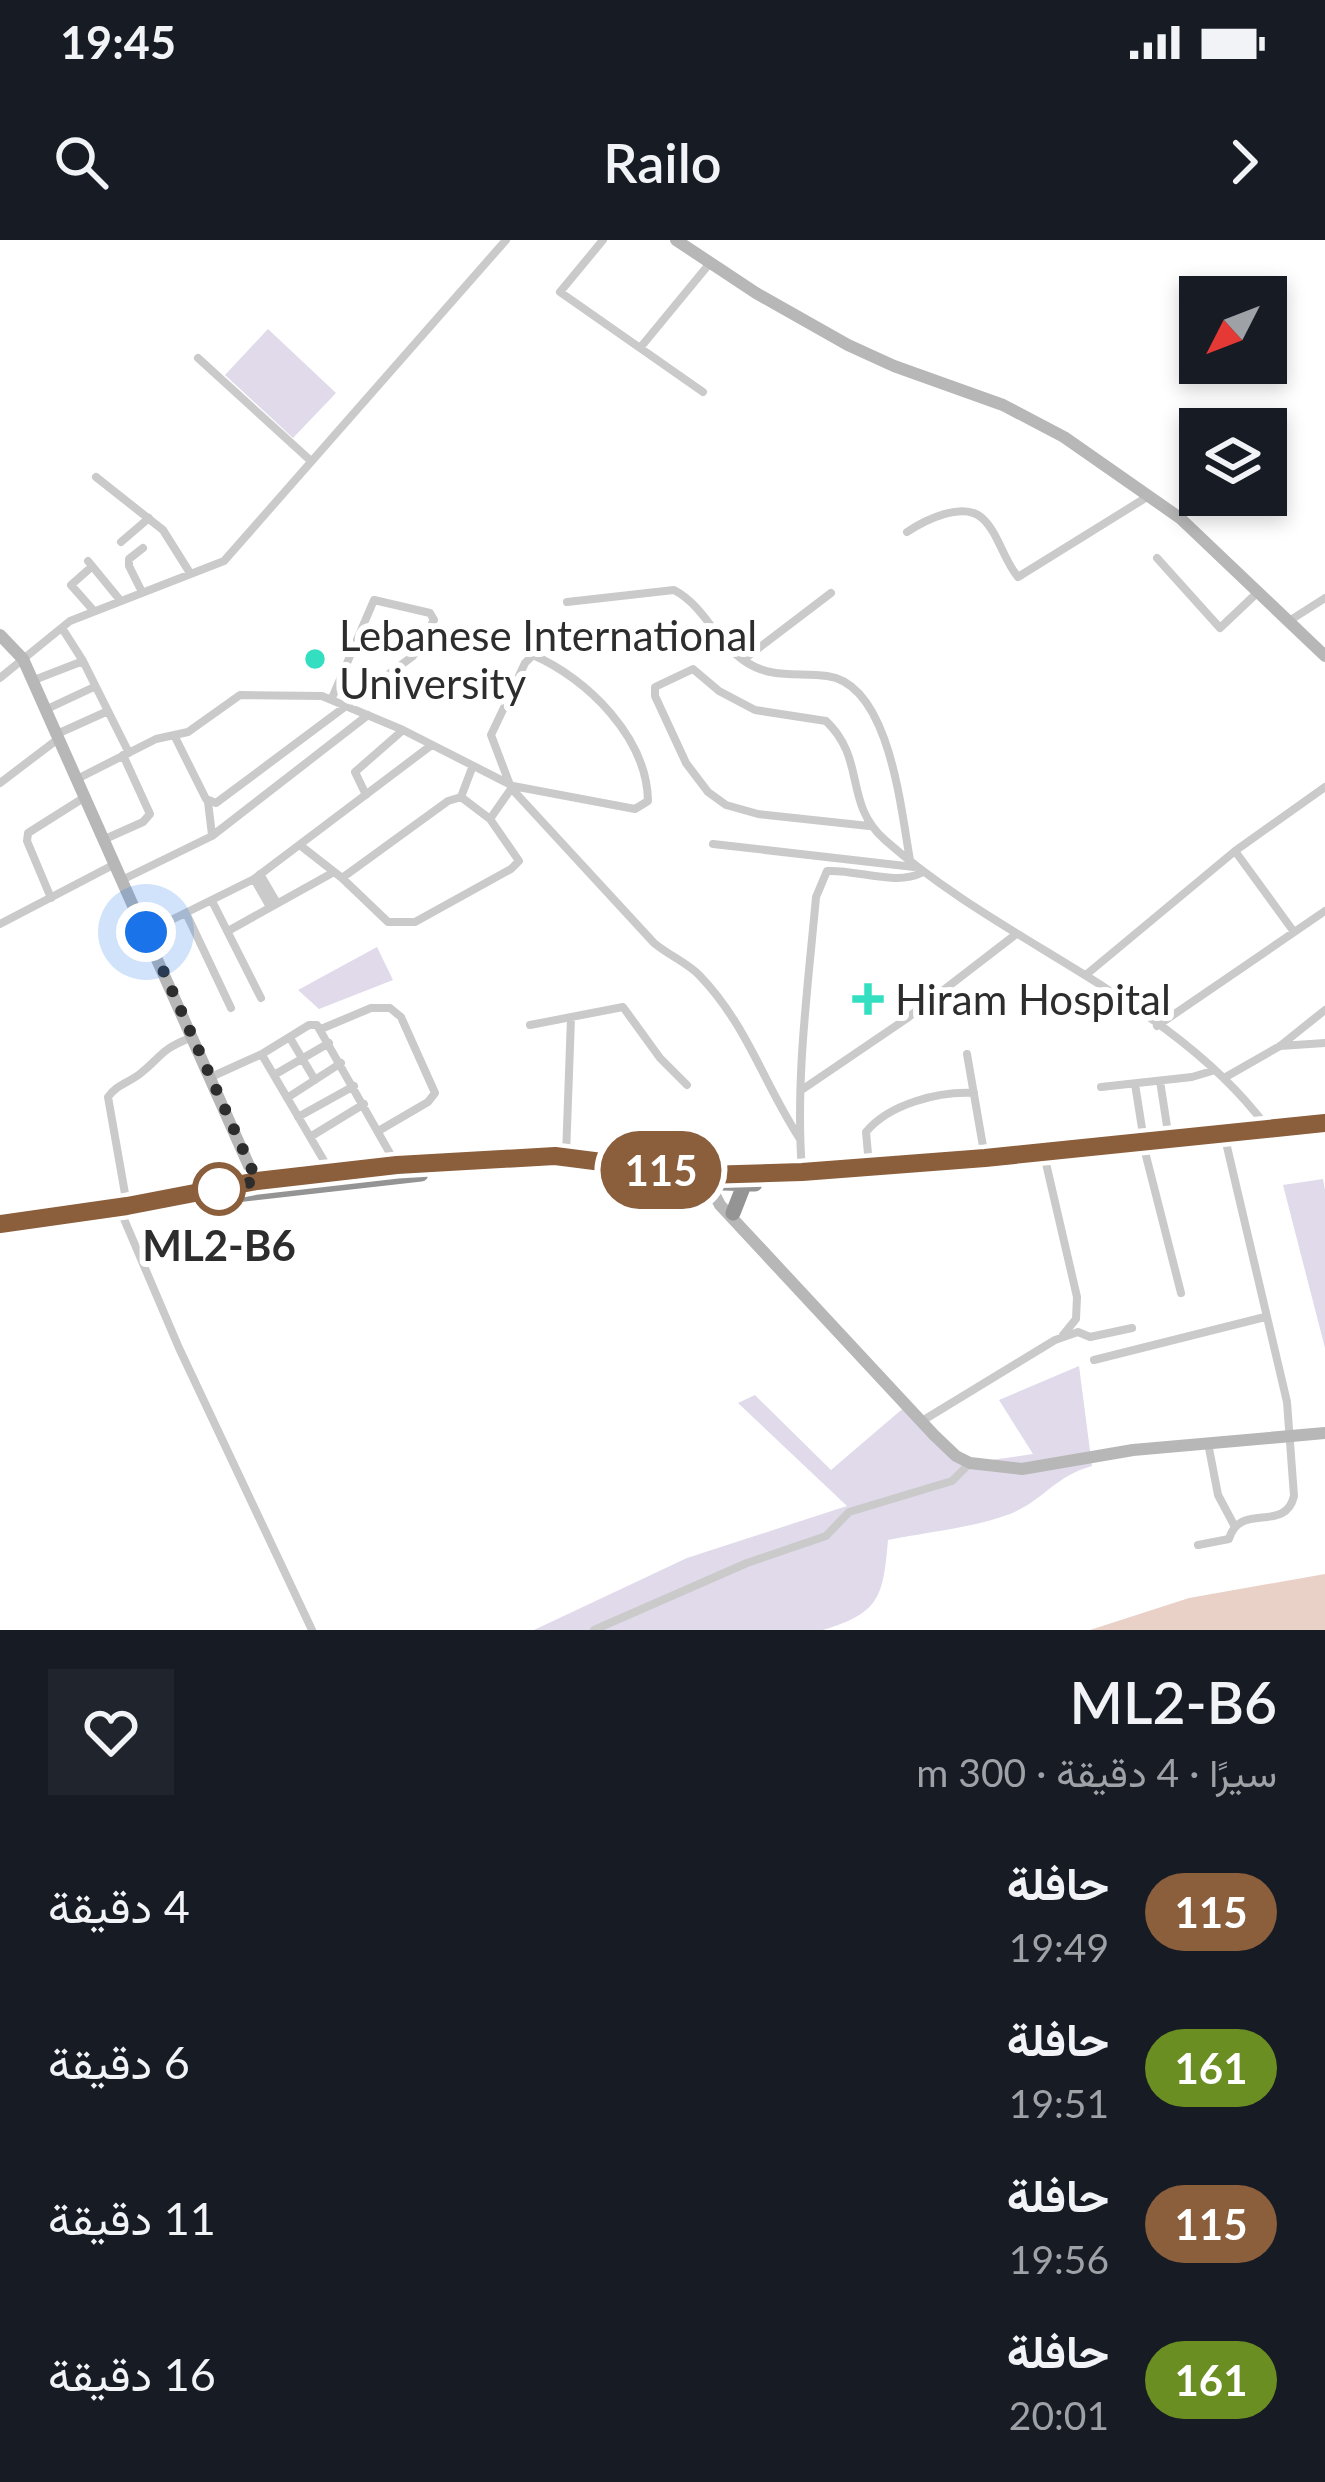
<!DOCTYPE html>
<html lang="ar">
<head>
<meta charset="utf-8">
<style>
  :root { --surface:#171b24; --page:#20242c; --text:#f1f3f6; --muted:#9ea1a6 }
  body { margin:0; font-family:Lato,Vazirmatn,sans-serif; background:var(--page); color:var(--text); direction:rtl; height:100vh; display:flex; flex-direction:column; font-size:45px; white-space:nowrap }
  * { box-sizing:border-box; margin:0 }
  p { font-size:39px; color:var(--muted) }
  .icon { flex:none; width:66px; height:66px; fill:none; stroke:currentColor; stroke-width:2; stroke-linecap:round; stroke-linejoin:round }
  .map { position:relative; height:1390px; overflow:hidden; direction:ltr }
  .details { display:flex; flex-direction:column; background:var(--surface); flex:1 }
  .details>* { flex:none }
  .badge { padding:0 24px; border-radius:39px; font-size:42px; line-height:78px }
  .needle { width:78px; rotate:228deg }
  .tools { position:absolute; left:1179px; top:36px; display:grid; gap:24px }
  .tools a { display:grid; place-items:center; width:108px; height:108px; border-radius:0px; background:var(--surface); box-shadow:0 6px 18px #0003; font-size:60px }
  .you { position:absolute; width:60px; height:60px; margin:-30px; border:9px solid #fff; border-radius:50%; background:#1a73e8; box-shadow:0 0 0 18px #1a73e833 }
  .map>.badge { position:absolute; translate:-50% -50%; box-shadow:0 0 0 6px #fff }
  .round { display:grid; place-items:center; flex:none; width:126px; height:126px; border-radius:0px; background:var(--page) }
  .overview { display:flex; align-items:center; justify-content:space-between; height:204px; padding:0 48px }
  h1 { font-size:57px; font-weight:600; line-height:90px }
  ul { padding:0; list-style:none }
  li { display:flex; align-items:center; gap:36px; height:156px; padding:0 48px }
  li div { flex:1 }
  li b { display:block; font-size:45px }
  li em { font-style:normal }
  li .badge { min-width:132px; font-weight:700; text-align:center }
  .status { display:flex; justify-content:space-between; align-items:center; height:84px; padding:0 60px; background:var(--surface); direction:ltr }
  .status svg { height:33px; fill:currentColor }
  header { display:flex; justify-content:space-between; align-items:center; height:156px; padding:0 48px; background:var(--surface); font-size:54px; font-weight:600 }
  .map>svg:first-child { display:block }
  .green { fill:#e0daea }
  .water { fill:#ead1c7 }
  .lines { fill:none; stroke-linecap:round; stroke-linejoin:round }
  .street { stroke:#cacaca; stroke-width:8 }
  .secondary { stroke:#b7b7b7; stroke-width:12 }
  .highway { stroke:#949494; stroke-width:15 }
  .line-casing { stroke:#fff; stroke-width:27 }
  .line { stroke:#8b5e3c; stroke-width:18 }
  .walk { stroke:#2d2d2d; stroke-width:12; stroke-dasharray:0 21.6 }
  .poi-dot { fill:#34dfc1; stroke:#fff; stroke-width:4.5 }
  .stop-dot { fill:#fff; stroke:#8b5e3c; stroke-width:6 }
  .labels { text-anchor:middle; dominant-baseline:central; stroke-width:12; stroke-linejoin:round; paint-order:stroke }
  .poi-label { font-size:42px; fill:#2d2d2d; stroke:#fff; text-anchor:start }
  .stop-label { font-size:42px; font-weight:bold; fill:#2d2d2d; stroke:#fff }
</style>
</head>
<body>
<div class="status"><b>19:45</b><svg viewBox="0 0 49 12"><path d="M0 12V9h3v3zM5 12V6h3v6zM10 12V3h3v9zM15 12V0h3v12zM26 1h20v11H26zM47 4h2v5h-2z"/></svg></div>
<header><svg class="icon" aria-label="forward" viewBox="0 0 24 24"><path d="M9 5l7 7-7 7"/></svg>Railo<svg class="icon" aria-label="search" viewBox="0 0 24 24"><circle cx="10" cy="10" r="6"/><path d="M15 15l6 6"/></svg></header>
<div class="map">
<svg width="1325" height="1390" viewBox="0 0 1325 1390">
  <rect width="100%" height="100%" fill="#fff"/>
  <!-- green -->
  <path class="green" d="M268 89 336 153 293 198 225 135Z
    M377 707 393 740 319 769 298 750Z
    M1323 939 1325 950V1108L1283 945Z
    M1079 1126 1092 1226C1055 1236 1044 1260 1010 1274 973 1288 927 1292 888 1300 883 1357 880 1373 823 1390H534L687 1318 847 1266 738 1163 755 1155 831 1230 907 1165 970 1223 1033 1214 999 1160Z"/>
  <!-- water -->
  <path class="water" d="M1325 1334V1390H1090L1189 1358Z"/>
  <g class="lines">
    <!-- street -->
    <path class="street" d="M603 0 560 52 703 152
      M640 108 710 23
      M198 118 311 221
      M96 237 163 290 190 333
      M907 292C925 280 963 261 982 278 998 292 1004 321 1018 337L1147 257
      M121 302 149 278
      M1157 318 1220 388 1258 352
      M88 321 120 360
      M88 330 71 345 93 370
      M142 352 129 326V319L143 308
      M567 362 674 350C706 367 716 403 746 422 772 439 798 432 827 436 890 444 901 571 910 620
      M1289 381 1325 358
      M62 388 83 421 129 513
      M743 420 831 353
      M0 438 70 381 224 321 506 0
      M34 440 83 421
      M47 469 94 447
      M57 494 108 471
      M175 497 206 559 216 563 413 416 434 380 430 373 374 360 332 458
      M77 539 156 499 188 492 240 455 322 456 403 490 513 546 635 569 648 561C647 498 588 439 533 415L525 423 491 495 510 545
      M0 543 58 499
      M512 549 654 703C668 715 688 723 700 736 747 785 764 844 800 899
      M366 555 355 532 403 490
      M208 562 212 595
      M490 579 513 546
      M869 586 758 574 726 565 708 552 686 523 655 456V447L693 429 719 451 755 470 826 481C867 520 843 563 885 600 1002 704 1171 759 1266 886
      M105 599 143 582 150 574 123 515
      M713 604 914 627
      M301 606 342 638 388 682H415L511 629 519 621 490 579 461 557
      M1235 611 1294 692
      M260 634 277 663
      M342 638 448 561 461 557 472 528
      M124 639 212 596 368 475
      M254 639 270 667
      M51 658 27 601 28 593 85 557
      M213 663 261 758
      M186 673 231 768
      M0 684 115 624
      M228 691 334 632
      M147 692 254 639 429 507
      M1087 734 1235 611 1325 547
      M530 785 623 767 660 818 687 845
      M1157 786 1325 671
      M321 789 371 768H390L401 777 435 853 428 862 380 890
      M290 798 315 840
      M1280 806 1325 803
      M967 814 985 918
      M262 815 330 931
      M274 835 329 803
      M211 837 262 814 309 785H317L396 924
      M1224 838 1280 806 1325 770
      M1160 841 1169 899
      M1135 844 1144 901
      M1101 847 1192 837 1212 831
      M803 849 906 779 1015 695
      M287 858 341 823
      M298 877 354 846
      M310 897 364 864
      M1144 908 1181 1053
      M566 915 571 778
      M1045 919 1077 1057 1076 1079 1063 1095
      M869 925 866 892C889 864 939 851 974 853
      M802 931C795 840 808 747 816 657L827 631C855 629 896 646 921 633
      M127 965 108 857C117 844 129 843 141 833 163 815 160 810 190 798
      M121 972 179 1108 312 1390
      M1094 1120 1265 1077
      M922 1181 1055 1100 1078 1092 1090 1097 1132 1088
      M1208 1203 1218 1255 1234 1285
      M1198 1305 1229 1299C1240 1261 1285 1294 1294 1256L1287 1162 1224 894
      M594 1390 747 1323 826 1296 849 1272 952 1241 969 1224"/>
    <!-- secondary -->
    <path class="secondary" d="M676 0 756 53 848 105 894 126 1003 165 1064 197 1180 278 1325 416
      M0 395 23 419 258 946
      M706 938 720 965 934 1195 956 1216 970 1223 1022 1229 1133 1210 1325 1193"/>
    <!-- highway -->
    <path class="highway" d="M689 942 755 944
      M236 955 421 934
      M733 973 744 945
      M0 984 127 966 257 941 397 925 555 916 704 935 802 932 985 918 1325 883"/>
  </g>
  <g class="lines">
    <defs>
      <path id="line" d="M0 984 127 966 257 941 397 925 555 916 704 935 802 932 985 918 1325 883"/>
    </defs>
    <!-- line casing -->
    <use href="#line" class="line-casing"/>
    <!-- line -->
    <use href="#line" class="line"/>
    <!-- walk -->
    <path class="walk" d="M146 692 257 941 219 949"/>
  </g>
  <!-- markers -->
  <g class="poi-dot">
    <circle cx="315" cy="419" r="12"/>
    <path d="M862 741h12v12h12v12h-12v12h-12v-12h-12v-12h12z"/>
  </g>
  <circle class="stop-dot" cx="219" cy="949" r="24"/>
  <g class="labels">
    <!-- poi labels -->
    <g class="poi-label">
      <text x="339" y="395">Lebanese International<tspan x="339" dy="48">University</tspan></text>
      <text x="895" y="759">Hiram Hospital</text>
    </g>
    <!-- stop labels -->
    <g class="stop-label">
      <text x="219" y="1005">ML2-B6</text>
    </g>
  </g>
</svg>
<div class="tools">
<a><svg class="needle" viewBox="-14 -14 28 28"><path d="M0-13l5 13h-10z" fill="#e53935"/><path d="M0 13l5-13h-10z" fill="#9ea1a6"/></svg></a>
<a><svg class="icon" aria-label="layers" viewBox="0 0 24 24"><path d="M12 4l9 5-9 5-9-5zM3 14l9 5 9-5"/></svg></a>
</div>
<div class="you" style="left:146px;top:692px"></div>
<b class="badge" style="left:661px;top:930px;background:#8b5e3c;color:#fff">115</b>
</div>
<section class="details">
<div class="overview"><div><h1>ML2-B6</h1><p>سيرًا · 4 دقيقة · 300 m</p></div><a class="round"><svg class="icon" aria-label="heart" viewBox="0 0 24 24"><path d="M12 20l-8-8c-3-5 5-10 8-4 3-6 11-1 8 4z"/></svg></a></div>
<ul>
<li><span class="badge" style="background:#8b5e3c;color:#fff">115</span><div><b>حافلة</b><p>19:49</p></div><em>4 دقيقة</em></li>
<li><span class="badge" style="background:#6b8e23;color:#fff">161</span><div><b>حافلة</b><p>19:51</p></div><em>6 دقيقة</em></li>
<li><span class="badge" style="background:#8b5e3c;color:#fff">115</span><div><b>حافلة</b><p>19:56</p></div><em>11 دقيقة</em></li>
<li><span class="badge" style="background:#6b8e23;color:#fff">161</span><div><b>حافلة</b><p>20:01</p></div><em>16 دقيقة</em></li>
</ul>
</section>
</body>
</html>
